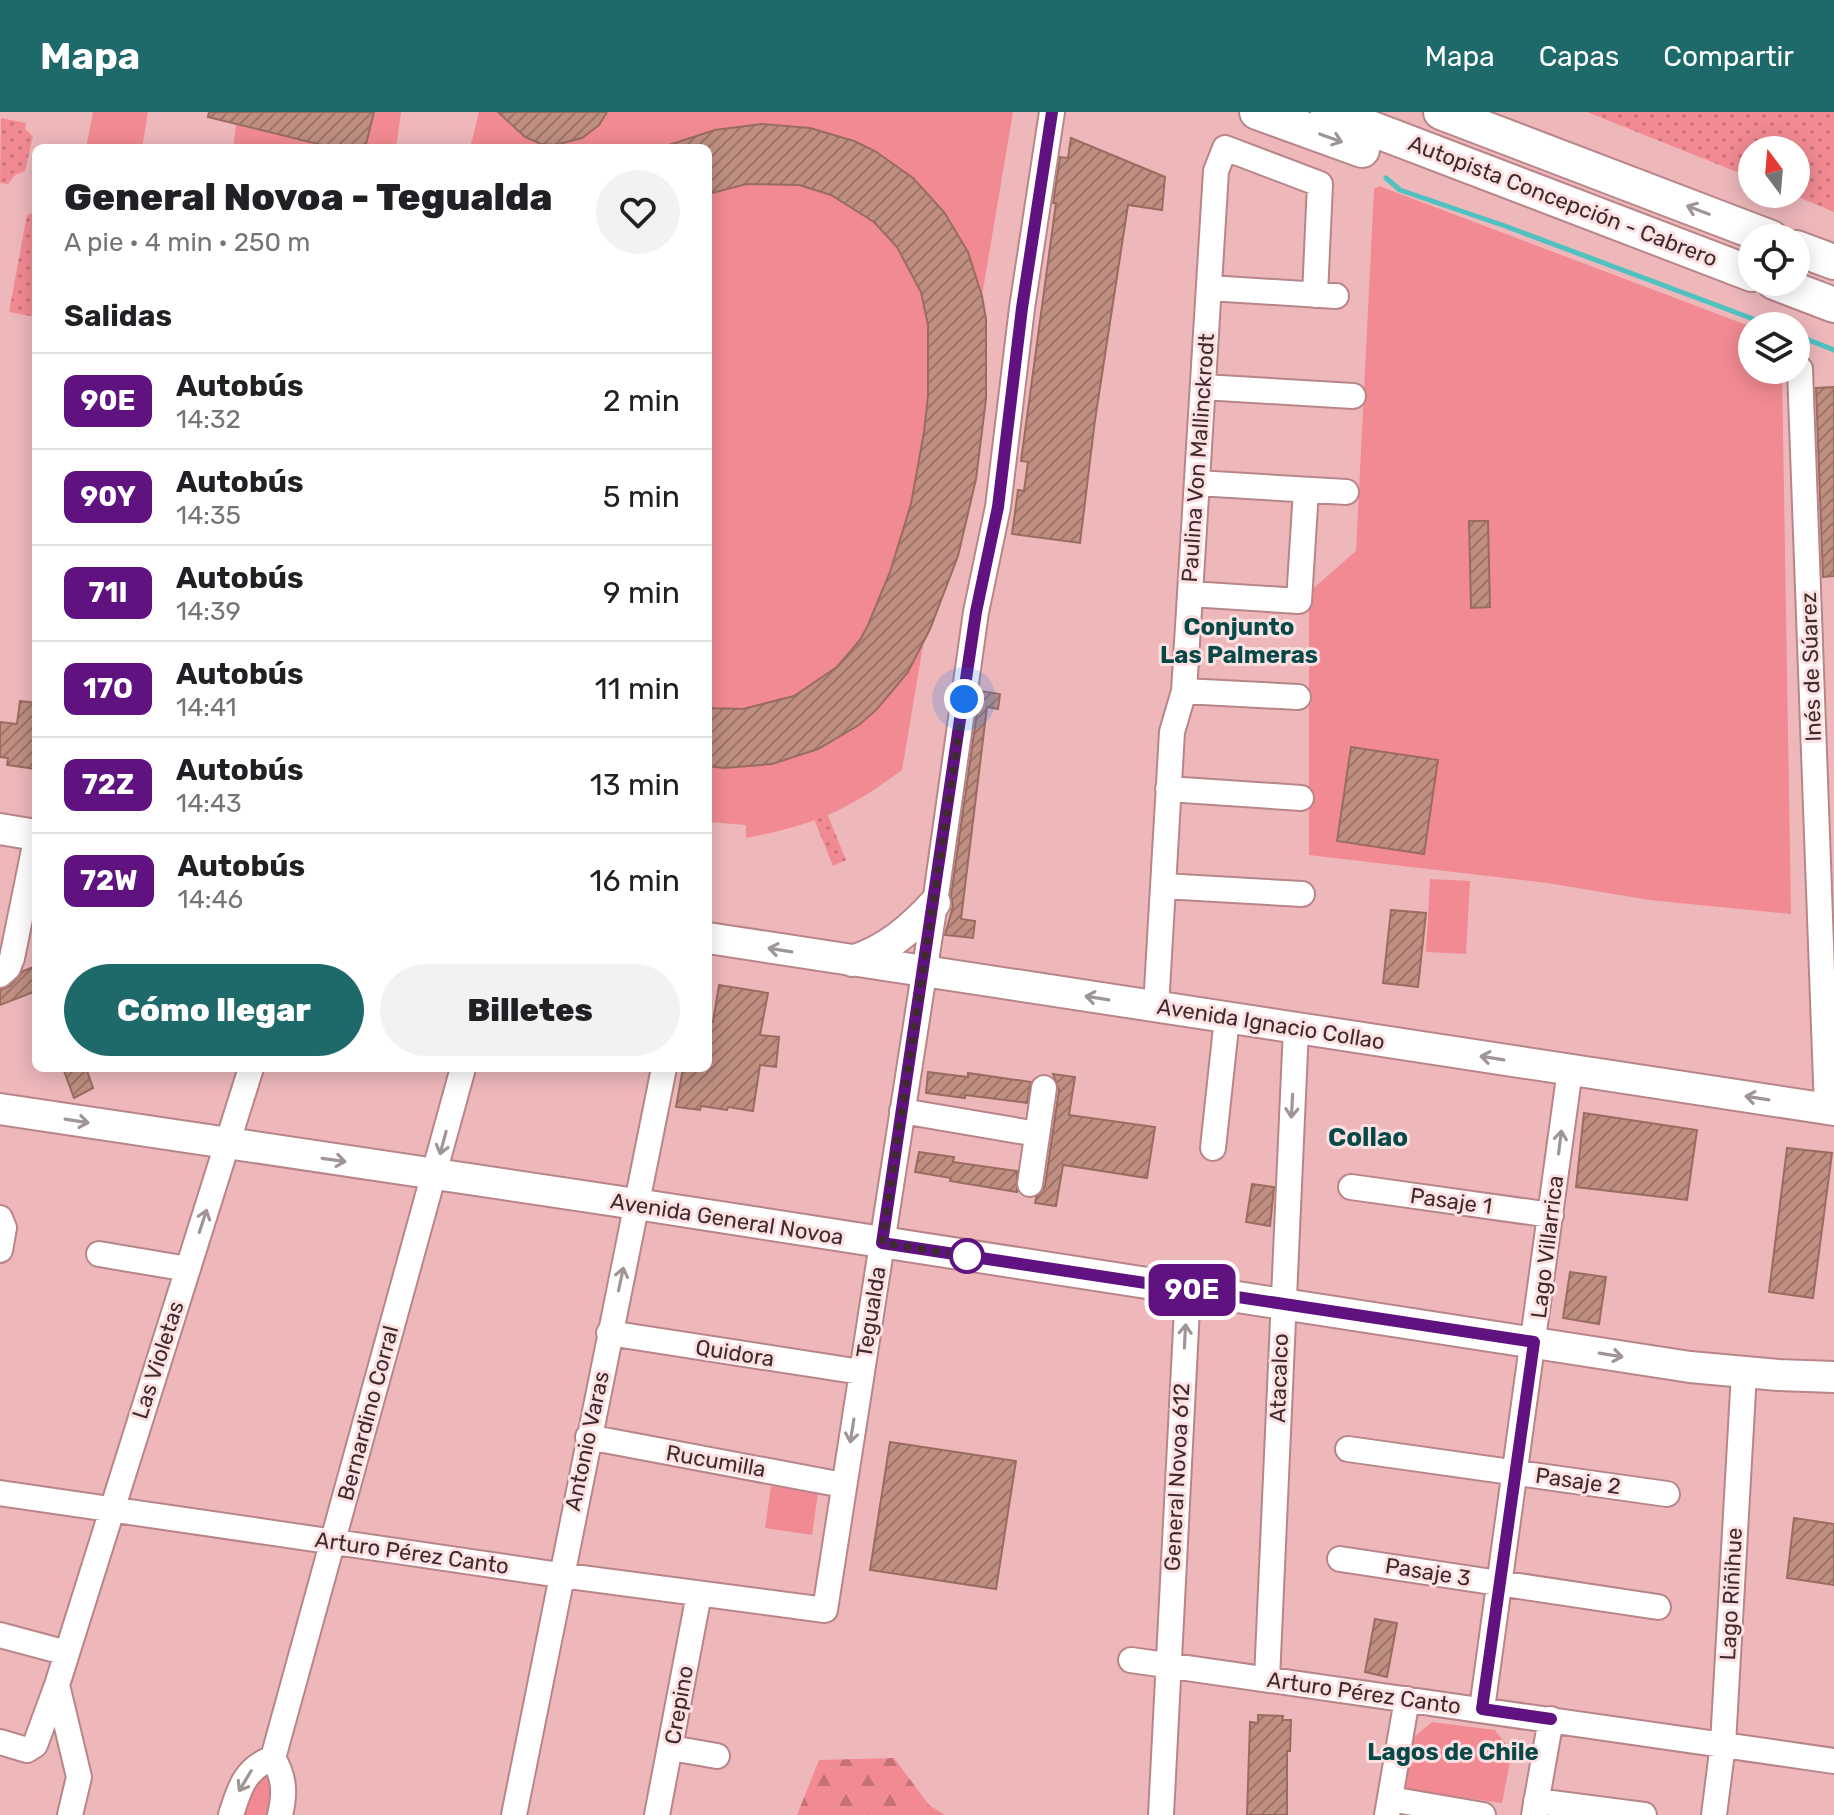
<!DOCTYPE html>
<html lang="es">
<head>
<meta charset="utf-8">
<style>
  :root { --surface:#fff; --page:#f2f2f2; --text:#202124; --muted:#757577; --line:#e0e0e0; --accent:#1e6a6a }
  body { margin:0; font-family:Rubik,sans-serif; background:var(--page); color:var(--text); height:100vh; display:flex; flex-direction:column; font-size:30px; white-space:nowrap }
  * { box-sizing:border-box; margin:0 }
  p { font-size:26px; color:var(--muted) }
  .icon { flex:none; width:44px; height:44px; fill:none; stroke:currentColor; stroke-width:2; stroke-linecap:round; stroke-linejoin:round }
  .map { position:relative; flex:1; overflow:hidden }
  .panel { position:absolute; left:32px; top:32px; width:680px; height:928px; display:flex; flex-direction:column; background:var(--surface); border-radius:12px; box-shadow:0 4px 20px #0003 }
  .panel>* { flex:none }
  .badge { padding:0 16px; border-radius:12px; font-size:28px; line-height:52px }
  .needle { width:52px; rotate:344deg }
  .controls { position:absolute; left:1738px; top:24px; display:grid; gap:16px }
  .controls a { display:grid; place-items:center; width:72px; height:72px; border-radius:50%; background:var(--surface); box-shadow:0 4px 20px #0003; font-size:40px }
  .you { position:absolute; width:40px; height:40px; margin:-20px; border:6px solid #fff; border-radius:50%; background:#1a73e8; box-shadow:0 0 0 12px #1a73e833 }
  .map>.badge { position:absolute; translate:-50% -50%; box-shadow:0 0 0 4px #fff }
  h2 { padding:0 32px; font-size:30px; line-height:72px }
  .round { display:grid; place-items:center; flex:none; width:84px; height:84px; border-radius:42px; background:var(--page) }
  .headline { display:flex; align-items:center; justify-content:space-between; height:136px; padding:0 32px }
  h1 { font-size:38px; font-weight:800; line-height:60px }
  .primary-button { display:flex; gap:16px; margin-top:auto; padding:16px 32px }
  .primary-button a { flex:1; height:92px; border-radius:48px; background:var(--accent); color:#fff; font-size:32px; font-weight:800; line-height:92px; text-align:center }
  .primary-button a+a { background:var(--page); color:var(--text) }
  ul { padding:0; list-style:none }
  li { display:flex; align-items:center; gap:24px; height:96px; padding:0 32px; border-top:2px solid var(--line) }
  li div { flex:1 }
  li b { display:block; font-size:30px }
  li em { font-style:normal }
  li .badge { min-width:88px; font-weight:700; text-align:center }
  header { display:flex; align-items:center; gap:48px; box-sizing:border-box; height:112px; padding:0 40px; background:var(--accent); color:#fff }
  header strong { font-size:38px }
  nav { display:flex; gap:44px; margin-inline-start:auto; font-size:28px }
  .map>svg:first-child { display:block }
  .grass { fill:url(#grass-dots) }
  .forest { fill:url(#forest-firs) }
  .park { fill:#f28a93 }
  .lines { fill:none; stroke-linecap:round; stroke-linejoin:round }
  .stream { stroke:#50c1c1; stroke-width:5 }
  .building { fill:url(#building-hatch); stroke:#9a6c60; stroke-width:2 }
  .minor-casing { stroke:#b88588; stroke-width:28 }
  .major-casing { stroke:#b88588; stroke-width:34 }
  .highway-casing { stroke:#b88588; stroke-width:38 }
  .minor { stroke:#fff; stroke-width:24 }
  .major { stroke:#fff; stroke-width:30 }
  .highway { stroke:#fff; stroke-width:34 }
  .oneway { stroke:#9f9596 }
  .line-casing { stroke:#fff; stroke-width:18 }
  .line { stroke:#5f1280; stroke-width:12 }
  .walk { stroke:#3f2b2c; stroke-width:8; stroke-dasharray:0 14.4 }
  .stop-dot { fill:#fff; stroke:#5f1280; stroke-width:4 }
  .labels { text-anchor:middle; dominant-baseline:central; stroke-width:6; stroke-linejoin:round; paint-order:stroke }
  .street-label { font-size:22px; fill:#3f2b2c; stroke:#fde1e2 }
  .neighbourhood-label { font-size:24px; font-weight:bold; fill:#074949; stroke:#fde1e2 }
  .quarter-label { font-size:26px; font-weight:bold; fill:#074949; stroke:#fde1e2 }
</style>
</head>
<body>
<header>
<strong>Mapa</strong>
<nav><a>Mapa</a><a>Capas</a><a>Compartir</a></nav>
</header>
<div class="map">
<svg width="1834" height="1703" viewBox="0 0 1834 1703">
  <defs>
    <pattern id="grass-dots" width="8" height="8" patternUnits="userSpaceOnUse" patternTransform="scale(2)"><rect width="8" height="8" fill="#f28a93"/><path d="M2 2h.1M6 6h.1" fill="none" stroke="#c57178" stroke-width="1.8" stroke-linecap="round"/></pattern>
    <pattern id="forest-firs" width="22" height="20" patternUnits="userSpaceOnUse" patternTransform="scale(2)"><rect width="22" height="20" fill="#f28a93"/><path d="M5 1l3.5 6h-7zM16 11l3.5 6h-7z" fill="#c57178"/></pattern>
    <pattern id="building-hatch" width="6" height="6" patternUnits="userSpaceOnUse" patternTransform="scale(2)"><rect width="6" height="6" fill="#c08f82"/><path d="M-1 1l2-2M0 6l6-6M5 7l2-2" fill="none" stroke="#9d756b"/></pattern>
  </defs>
  <rect width="100%" height="100%" fill="#eeb8bb"/>
  <!-- grass -->
  <path class="grass" d="M1587 0H1834V100L1791 82H1796V38H1752V66Z
    M1 6 26 11 25 17 33 24 25 59 15 63 8 72 0 71Z
    M36 100V205L9 200 27 103Z
    M810 660 846 748 833 754 797 665Z"/>
  <!-- forest -->
  <path class="forest" d="M894 1646 929 1693 945 1703H797L819 1648Z"/>
  <!-- park -->
  <path class="park" d="M93 0H148L142 36H86Z
    M238 0H401L396 36H233Z
    M479 0H1013L902 658C847 699 814 713 746 726V713L708 710V36H470Z
    M1379 74 1752 215V258H1782L1791 802 1649 788 1547 771 1309 743V480L1356 439 1374 77Z
    M1430 767 1470 769 1466 842 1426 840Z
    M771 1374 818 1381 812 1423 765 1416Z
    M1432 1610 1495 1618 1512 1640 1502 1691 1400 1677 1413 1626Z
    M261 1661 272 1663V1703H239Z"/>
  <g class="lines">
    <!-- stream -->
    <path class="stream" d="M1386 66 1400 78 1505 114 1772 214
      M1796 223 1834 238"/>
  </g>
  <!-- building -->
  <path class="building" d="M209 0H374L365 36H334L208 5Z
    M498 0H607L599 13 582 26 555 33 541 32 525 25Z
    M762 12 810 16 854 29 875 39 913 66 944 100 968 140 982 184 986 207V287L976 367 958 444 930 517 908 560 877 597 859 613 818 637 772 652 724 656 708 654V596L743 597 794 584 837 555 860 528 868 513 890 460 911 392 924 320 928 284V213L921 180 897 135 874 110 831 83 799 73 747 72 708 82V36H670L669 33 715 18Z
    M1071 26 1165 65 1162 98 1128 93 1095 308 1080 431 1012 422 1018 378 1024 379 1028 350 1021 349 1056 91H1053L1060 45 1068 46Z
    M1834 275V464L1823 465 1816 276Z
    M1469 409H1488L1490 495 1471 496Z
    M980 579 1000 582 998 597 987 595 961 807 975 809 973 826 945 823 953 794 951 784Z
    M20 589 36 591V657L7 653 8 646 0 645V610L17 612Z
    M1351 635 1438 648 1424 742 1337 729Z
    M1391 798 1426 801 1418 875 1383 871Z
    M36 854V879L0 893V878L10 874 23 859Z
    M719 873 768 881 760 923 779 925 776 955 760 953 753 999 728 995 727 998 701 994 700 998 676 995 683 956H708V910H713Z
    M63 956H86L93 976 74 986Z
    M928 960 968 965V961L1031 970 1027 991 965 983V986L926 981Z
    M1053 962 1075 965 1069 1003 1155 1015 1147 1066 1063 1053 1056 1094 1035 1091 1036 1086 1045 1074 1059 978Z
    M1584 1001 1697 1018 1687 1088 1576 1075Z
    M1787 1036 1832 1041 1813 1186 1769 1180Z
    M919 1040 954 1045 953 1050 1017 1059V1080L950 1069 951 1066 915 1060Z
    M1252 1072 1274 1075 1270 1114 1246 1110Z
    M1570 1160 1606 1165 1599 1212 1563 1206Z
    M890 1330 1016 1349 996 1477 870 1458Z
    M1794 1406 1834 1412V1473L1787 1466Z
    M1375 1507 1397 1511 1387 1565 1365 1560Z
    M1258 1603 1283 1604 1282 1608H1291L1290 1639H1287V1703H1247L1250 1610 1258 1611Z"/>
  <g class="lines">
    <defs>
      <path id="minor" d="M1209 176 1336 184
        M1800 257 1827 997
        M1203 275 1353 284
        M1197 371 1346 380
        M1190 482 1299 489 1306 378
        M1184 579 1298 585
        M1168 677 1301 686
        M1163 774 1302 782
        M0 863 8 856 12 846 36 728
        M1156 895 1172 620 1184 579 1216 59 1225 36 1320 72 1315 183
        M902 999 1037 1022
        M1213 1036 1227 906
        M1030 1072 1044 976
        M1351 1075 1551 1103
        M0 1106 4 1116 0 1138
        M99 1142 188 1157
        M609 1221 861 1260
        M588 1325 843 1373
        M1348 1337 1667 1382
        M0 1381 560 1463 825 1498 935 791 976 500 998 395 1022 196 1052 0
        M1340 1447 1658 1495
        M0 1523 67 1541
        M1131 1548 1834 1649
        M1267 1567 1296 916
        M57 1573 79 1665 70 1703
        M1482 1597 1570 958
        M0 1630 27 1638 35 1633 57 1573 251 956
        M671 1636 717 1644
        M1390 1687 1483 1703
        M1536 1689 1644 1703
        M231 1703C239 1677 245 1656 273 1646
        M280 1703C285 1682 285 1666 273 1646L463 956
        M514 1703 664 956
        M657 1703 699 1482
        M1161 1703 1188 1177
        M1387 1703 1407 1587
        M1534 1703 1551 1607
        M1714 1703 1723 1632 1744 1261"/>
      <path id="major" d="M0 717 36 723
        M708 826 1834 998
        M852 849C887 838 911 817 935 791
        M0 997 636 1092 1690 1255 1778 1263 1834 1265"/>
      <path id="highway" d="M1257 0 1362 38
        M1328 0 1752 162
        M1441 0 1771 126
        M1796 136 1834 150
        M1774 170 1834 193"/>
    </defs>
    <!-- minor casing -->
    <use href="#minor" class="minor-casing"/>
    <!-- major casing -->
    <use href="#major" class="major-casing"/>
    <!-- highway casing -->
    <use href="#highway" class="highway-casing"/>
    <!-- minor -->
    <use href="#minor" class="minor"/>
    <!-- major -->
    <use href="#major" class="major"/>
    <!-- highway -->
    <use href="#highway" class="highway"/>
  </g>
  <!-- one-way arrows -->
  <defs><path id="oneway-shaft" d="M-6 0H5M1.5-3L5.5 0L1.5 3" fill="none" stroke-width="1.6" stroke-linecap="round" stroke-linejoin="round" transform="scale(2)"/></defs>
  <g class="oneway">
    <use href="#oneway-shaft" transform="translate(1331 26) rotate(20)"/>
    <use href="#oneway-shaft" transform="translate(1698 98) rotate(-159)"/>
    <use href="#oneway-shaft" transform="translate(780 838) rotate(-171)"/>
    <use href="#oneway-shaft" transform="translate(1097 886) rotate(-171)"/>
    <use href="#oneway-shaft" transform="translate(1492 946) rotate(-171)"/>
    <use href="#oneway-shaft" transform="translate(1757 986) rotate(-171)"/>
    <use href="#oneway-shaft" transform="translate(1292 994) rotate(93)"/>
    <use href="#oneway-shaft" transform="translate(77 1009) rotate(9)"/>
    <use href="#oneway-shaft" transform="translate(1560 1030) rotate(-83)"/>
    <use href="#oneway-shaft" transform="translate(443 1031) rotate(105)"/>
    <use href="#oneway-shaft" transform="translate(334 1048) rotate(8)"/>
    <use href="#oneway-shaft" transform="translate(203 1109) rotate(-72)"/>
    <use href="#oneway-shaft" transform="translate(621 1167) rotate(-78)"/>
    <use href="#oneway-shaft" transform="translate(1185 1224) rotate(-87)"/>
    <use href="#oneway-shaft" transform="translate(1611 1243) rotate(9)"/>
    <use href="#oneway-shaft" transform="translate(852 1319) rotate(99)"/>
    <use href="#oneway-shaft" transform="translate(245 1669) rotate(121)"/>
  </g>
  <g class="lines">
    <defs>
      <path id="line" d="M1052 0 1022 196 998 395 976 500 882 1131 1534 1230 1482 1597 1551 1607"/>
    </defs>
    <!-- line casing -->
    <use href="#line" class="line-casing"/>
    <!-- line -->
    <use href="#line" class="line"/>
    <!-- walk -->
    <path class="walk" d="M964 587 882 1131 975 1145 967 1144"/>
  </g>
  <!-- markers -->
  <circle class="stop-dot" cx="967" cy="1144" r="16"/>
  <g class="labels">
    <!-- street labels -->
    <g class="street-label">
      <text transform="translate(1563 89) rotate(21)">Autopista Concepción - Cabrero</text>
      <text transform="translate(1198 346) rotate(-86)">Paulina Von Mallinckrodt</text>
      <text transform="translate(1811 555) rotate(-92)">Inés de Súarez</text>
      <text transform="translate(1271 912) rotate(9)">Avenida Ignacio Collao</text>
      <text transform="translate(1451 1089) rotate(8)">Pasaje 1</text>
      <text transform="translate(727 1107) rotate(9)">Avenida General Novoa</text>
      <text transform="translate(1547 1135) rotate(-83)">Lago Villarrica</text>
      <text transform="translate(871 1200) rotate(-81)">Tegualda</text>
      <text transform="translate(735 1241) rotate(9)">Quidora</text>
      <text transform="translate(158 1248) rotate(-72)">Las Violetas</text>
      <text transform="translate(1279 1266) rotate(-88)">Atacalco</text>
      <text transform="translate(368 1301) rotate(-75)">Bernardino Corral</text>
      <text transform="translate(587 1329) rotate(-78)">Antonio Varas</text>
      <text transform="translate(716 1349) rotate(10)">Rucumilla</text>
      <text transform="translate(1177 1365) rotate(-87)">General Novoa 612</text>
      <text transform="translate(1578 1369) rotate(8)">Pasaje 2</text>
      <text transform="translate(412 1441) rotate(8)">Arturo Pérez Canto</text>
      <text transform="translate(1428 1460) rotate(9)">Pasaje 3</text>
      <text transform="translate(1731 1482) rotate(-87)">Lago Riñihue</text>
      <text transform="translate(1364 1581) rotate(8)">Arturo Pérez Canto</text>
      <text transform="translate(679 1593) rotate(-80)">Crepino</text>
    </g>
    <!-- neighbourhood labels -->
    <g class="neighbourhood-label">
      <text x="1239" y="515">Conjunto<tspan x="1239" dy="28">Las Palmeras</tspan></text>
      <text x="1453" y="1640">Lagos de Chile</text>
    </g>
    <!-- quarter labels -->
    <g class="quarter-label">
      <text x="1368" y="1025">Collao</text>
    </g>
  </g>
</svg>
<div class="controls">
<a><svg class="needle" viewBox="-14 -14 28 28"><path d="M0-13l5 13h-10z" fill="#e53935"/><path d="M0 13l5-13h-10z" fill="#757577"/></svg></a>
<a><svg class="icon" aria-label="locate" viewBox="0 0 24 24"><circle cx="12" cy="12" r="6"/><path d="M12 2v4M12 18v4M2 12h4M18 12h4"/></svg></a>
<a><svg class="icon" aria-label="layers" viewBox="0 0 24 24"><path d="M12 4l9 5-9 5-9-5zM3 14l9 5 9-5"/></svg></a>
</div>
<div class="you" style="left:964px;top:587px"></div>
<b class="badge" style="left:1192px;top:1178px;background:#5f1280;color:#fff">90E</b>
<section class="panel">
<div class="headline"><div><h1>General Novoa - Tegualda</h1><p>A pie · 4 min · 250 m</p></div><a class="round"><svg class="icon" aria-label="heart" viewBox="0 0 24 24"><path d="M12 20l-8-8c-3-5 5-10 8-4 3-6 11-1 8 4z"/></svg></a></div>
<h2>Salidas</h2>
<ul>
<li><span class="badge" style="background:#5f1280;color:#fff">90E</span><div><b>Autobús</b><p>14:32</p></div><em>2 min</em></li>
<li><span class="badge" style="background:#5f1280;color:#fff">90Y</span><div><b>Autobús</b><p>14:35</p></div><em>5 min</em></li>
<li><span class="badge" style="background:#5f1280;color:#fff">71I</span><div><b>Autobús</b><p>14:39</p></div><em>9 min</em></li>
<li><span class="badge" style="background:#5f1280;color:#fff">17O</span><div><b>Autobús</b><p>14:41</p></div><em>11 min</em></li>
<li><span class="badge" style="background:#5f1280;color:#fff">72Z</span><div><b>Autobús</b><p>14:43</p></div><em>13 min</em></li>
<li><span class="badge" style="background:#5f1280;color:#fff">72W</span><div><b>Autobús</b><p>14:46</p></div><em>16 min</em></li>
</ul>
<div class="primary-button"><a>Cómo llegar</a><a>Billetes</a></div>
</section>
</div>
</body>
</html>
